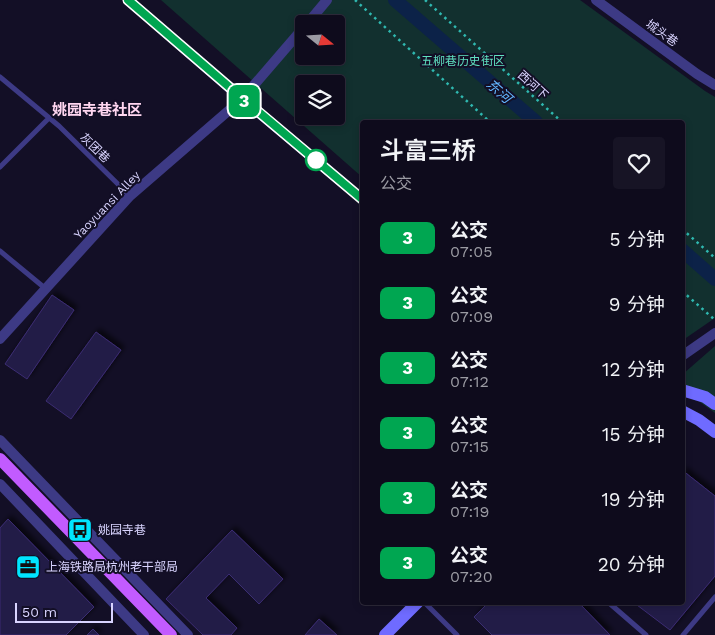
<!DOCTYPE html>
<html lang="zh">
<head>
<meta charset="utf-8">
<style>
  :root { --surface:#0e0b1c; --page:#171425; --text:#f1f3f6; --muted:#9b9ba3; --line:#2e2b3b }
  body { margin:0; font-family:"Work Sans","Noto Sans SC",sans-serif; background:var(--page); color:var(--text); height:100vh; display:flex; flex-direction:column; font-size:19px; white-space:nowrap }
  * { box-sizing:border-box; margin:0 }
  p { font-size:16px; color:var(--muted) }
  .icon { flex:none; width:28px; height:28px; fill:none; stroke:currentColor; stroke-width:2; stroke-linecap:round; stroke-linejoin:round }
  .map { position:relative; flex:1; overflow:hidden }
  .sheet { position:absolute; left:360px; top:120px; width:325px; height:485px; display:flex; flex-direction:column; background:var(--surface); border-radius:5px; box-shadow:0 2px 8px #0003,0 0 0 1px var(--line) }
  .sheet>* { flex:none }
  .badge { padding:0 10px; border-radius:8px; font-size:18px; line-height:32px }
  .needle { width:32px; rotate:108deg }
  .buttons { position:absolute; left:295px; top:15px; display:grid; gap:10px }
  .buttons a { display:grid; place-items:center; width:50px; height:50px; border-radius:5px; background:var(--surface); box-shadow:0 2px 8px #0003,0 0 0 1px var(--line); font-size:25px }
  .scale { position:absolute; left:15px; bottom:12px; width:98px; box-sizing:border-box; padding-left:5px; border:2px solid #d9d4ff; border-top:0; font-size:14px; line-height:18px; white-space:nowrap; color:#d9d4ff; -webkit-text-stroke:4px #130f26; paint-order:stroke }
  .map>.badge { position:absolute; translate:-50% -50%; box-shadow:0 0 0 2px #fff }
  .round { display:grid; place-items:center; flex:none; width:52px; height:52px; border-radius:5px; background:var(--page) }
  .overview { display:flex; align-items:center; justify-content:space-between; height:85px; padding:0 20px }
  h1 { font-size:24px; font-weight:600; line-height:38px }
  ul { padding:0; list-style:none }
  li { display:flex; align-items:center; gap:15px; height:65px; padding:0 20px }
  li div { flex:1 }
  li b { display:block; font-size:19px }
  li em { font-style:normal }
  li .badge { min-width:55px; font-weight:700; text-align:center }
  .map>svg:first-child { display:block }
  .green { fill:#12302f; fill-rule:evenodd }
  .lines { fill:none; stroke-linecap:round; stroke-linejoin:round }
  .canal { stroke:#0c2248; stroke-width:14 }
  .building { fill:#241b47; stroke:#3b2d73; filter:url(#shadow) }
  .path { stroke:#2fb8b0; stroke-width:2.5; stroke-dasharray:2.5 4; stroke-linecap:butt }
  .lane { stroke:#3d3a85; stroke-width:5 }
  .street { stroke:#3d3a85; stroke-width:10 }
  .secondary { stroke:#6f6bff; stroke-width:12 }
  .primary { stroke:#c25bff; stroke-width:12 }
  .line-casing { stroke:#fff; stroke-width:11 }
  .line { stroke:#00a651; stroke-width:8 }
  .stop-dot { fill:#fff; stroke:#00a651; stroke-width:2.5 }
  .labels { text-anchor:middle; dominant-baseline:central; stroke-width:4; stroke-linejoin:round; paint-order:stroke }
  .street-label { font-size:12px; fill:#d9d4ff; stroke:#130f26 }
  .park-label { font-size:12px; fill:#5fe0c0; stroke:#130f26 }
  .poi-label { font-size:12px; fill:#d9d4ff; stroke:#130f26; text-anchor:start }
  .water-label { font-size:14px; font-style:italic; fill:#62b6ff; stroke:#130f26 }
  .quarter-label { font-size:15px; font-weight:bold; fill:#ffd6f0; stroke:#130f26 }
</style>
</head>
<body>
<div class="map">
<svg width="715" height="635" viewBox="0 0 715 635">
  <defs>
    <filter id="shadow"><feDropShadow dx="3.5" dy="-3.5" stdDeviation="2.5" flood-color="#0009"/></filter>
  </defs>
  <rect width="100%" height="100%" fill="#130f26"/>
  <!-- green -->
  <path class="green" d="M161 0H580L705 91 715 97V318L683 340 682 122H362V177ZM304 24H336V56H304ZM304 84H336V116H304Z
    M715 346V413L683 390V374Z"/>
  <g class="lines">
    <!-- canal -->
    <path class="canal" d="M395 0 536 122
      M682 250 715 279"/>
  </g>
  <!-- building -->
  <path class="building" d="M52 295 74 310 27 379 5 364Z
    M96 332 121 350 71 419 46 401Z
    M682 470 715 496V576L670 630 633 602H682Z
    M8 519 94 607 66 635H0V528Z
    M232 530 283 579 259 604 229 574 206 598 237 628 231 635H203L166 599Z
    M489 602H578L610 635H492L474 617Z
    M319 619 337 635H305Z
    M93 629 99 635H87Z"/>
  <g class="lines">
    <!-- path -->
    <path class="path" d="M355 0 490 122
      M425 0 562 122
      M682 229 715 258
      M682 291 715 320"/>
    <!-- lane -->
    <path class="lane" d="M0 77 59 126 130 196
      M0 167 49 118
      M0 251 46 289
      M424 602 457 635
      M608 602 646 635
      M683 635 715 597"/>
    <!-- street -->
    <path class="street" d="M128 0 242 99 362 199
      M596 0 697 74 715 85
      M307 24 327 0
      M0 339 130 196 242 99 304 27
      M682 356 715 333
      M0 440 188 635
      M0 484 144 635"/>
    <!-- secondary -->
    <path class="secondary" d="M682 390 705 397 715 404
      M682 411 699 420 715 432
      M385 635 418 602"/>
    <!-- primary -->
    <path class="primary" d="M0 459 171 635"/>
  </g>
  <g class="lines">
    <defs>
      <path id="line" d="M128 0 242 98 362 199"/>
    </defs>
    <!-- line casing -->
    <use href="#line" class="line-casing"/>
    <!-- line -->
    <use href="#line" class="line"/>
  </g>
  <!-- icons -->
  <defs>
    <symbol id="bus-square" viewBox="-11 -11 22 22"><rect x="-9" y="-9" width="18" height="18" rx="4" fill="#00e5ff" stroke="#130f26"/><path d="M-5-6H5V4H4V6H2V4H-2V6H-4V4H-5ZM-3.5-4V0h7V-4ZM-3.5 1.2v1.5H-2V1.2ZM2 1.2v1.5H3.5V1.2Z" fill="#111"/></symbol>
    <symbol id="office-square" viewBox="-11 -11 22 22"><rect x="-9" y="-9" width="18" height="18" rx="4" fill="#00e5ff" stroke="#130f26"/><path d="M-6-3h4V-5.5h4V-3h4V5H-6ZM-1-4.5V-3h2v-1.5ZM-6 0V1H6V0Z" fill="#111"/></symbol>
  </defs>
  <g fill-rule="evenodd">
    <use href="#bus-square" x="66" y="516" width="28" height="28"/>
    <use href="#office-square" x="14" y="553" width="28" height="28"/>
  </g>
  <!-- markers -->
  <circle class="stop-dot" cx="316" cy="160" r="10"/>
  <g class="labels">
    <!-- street labels -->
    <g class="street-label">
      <text transform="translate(662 33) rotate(36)">城头巷</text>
      <text transform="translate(533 85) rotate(42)">西河下</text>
      <text transform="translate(95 148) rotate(44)">灰团巷</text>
      <text transform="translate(107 205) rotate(-46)">Yaoyuansi Alley</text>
    </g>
    <!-- park labels -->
    <g class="park-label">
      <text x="463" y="61">五柳巷历史街区</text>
    </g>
    <!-- poi labels -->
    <g class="poi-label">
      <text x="98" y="530">姚园寺巷</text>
      <text x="46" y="567">上海铁路局杭州老干部局</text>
    </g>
    <!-- water labels -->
    <g class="water-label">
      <text transform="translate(499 91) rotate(41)">东河</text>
    </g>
    <!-- quarter labels -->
    <g class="quarter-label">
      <text x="97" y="110">姚园寺巷社区</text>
    </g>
  </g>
</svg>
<div class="buttons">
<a><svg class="needle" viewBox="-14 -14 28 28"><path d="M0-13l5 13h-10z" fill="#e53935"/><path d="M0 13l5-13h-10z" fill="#9b9ba3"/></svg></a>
<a><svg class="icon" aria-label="layers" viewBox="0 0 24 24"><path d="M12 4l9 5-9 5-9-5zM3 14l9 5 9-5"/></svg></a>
</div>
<div class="scale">50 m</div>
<b class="badge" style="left:244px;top:101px;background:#00a651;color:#fff">3</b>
<section class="sheet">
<div class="overview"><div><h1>斗富三桥</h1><p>公交</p></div><a class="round"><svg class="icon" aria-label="heart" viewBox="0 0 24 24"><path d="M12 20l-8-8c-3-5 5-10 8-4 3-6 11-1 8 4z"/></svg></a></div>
<ul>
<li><span class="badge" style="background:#00a651;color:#fff">3</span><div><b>公交</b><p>07:05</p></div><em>5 分钟</em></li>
<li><span class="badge" style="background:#00a651;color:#fff">3</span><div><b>公交</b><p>07:09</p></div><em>9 分钟</em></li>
<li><span class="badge" style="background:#00a651;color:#fff">3</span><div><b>公交</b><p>07:12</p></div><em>12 分钟</em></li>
<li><span class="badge" style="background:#00a651;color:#fff">3</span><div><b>公交</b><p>07:15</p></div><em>15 分钟</em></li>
<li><span class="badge" style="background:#00a651;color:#fff">3</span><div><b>公交</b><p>07:19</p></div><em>19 分钟</em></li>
<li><span class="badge" style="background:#00a651;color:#fff">3</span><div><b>公交</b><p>07:20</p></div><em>20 分钟</em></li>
</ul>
</section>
</div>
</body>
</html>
